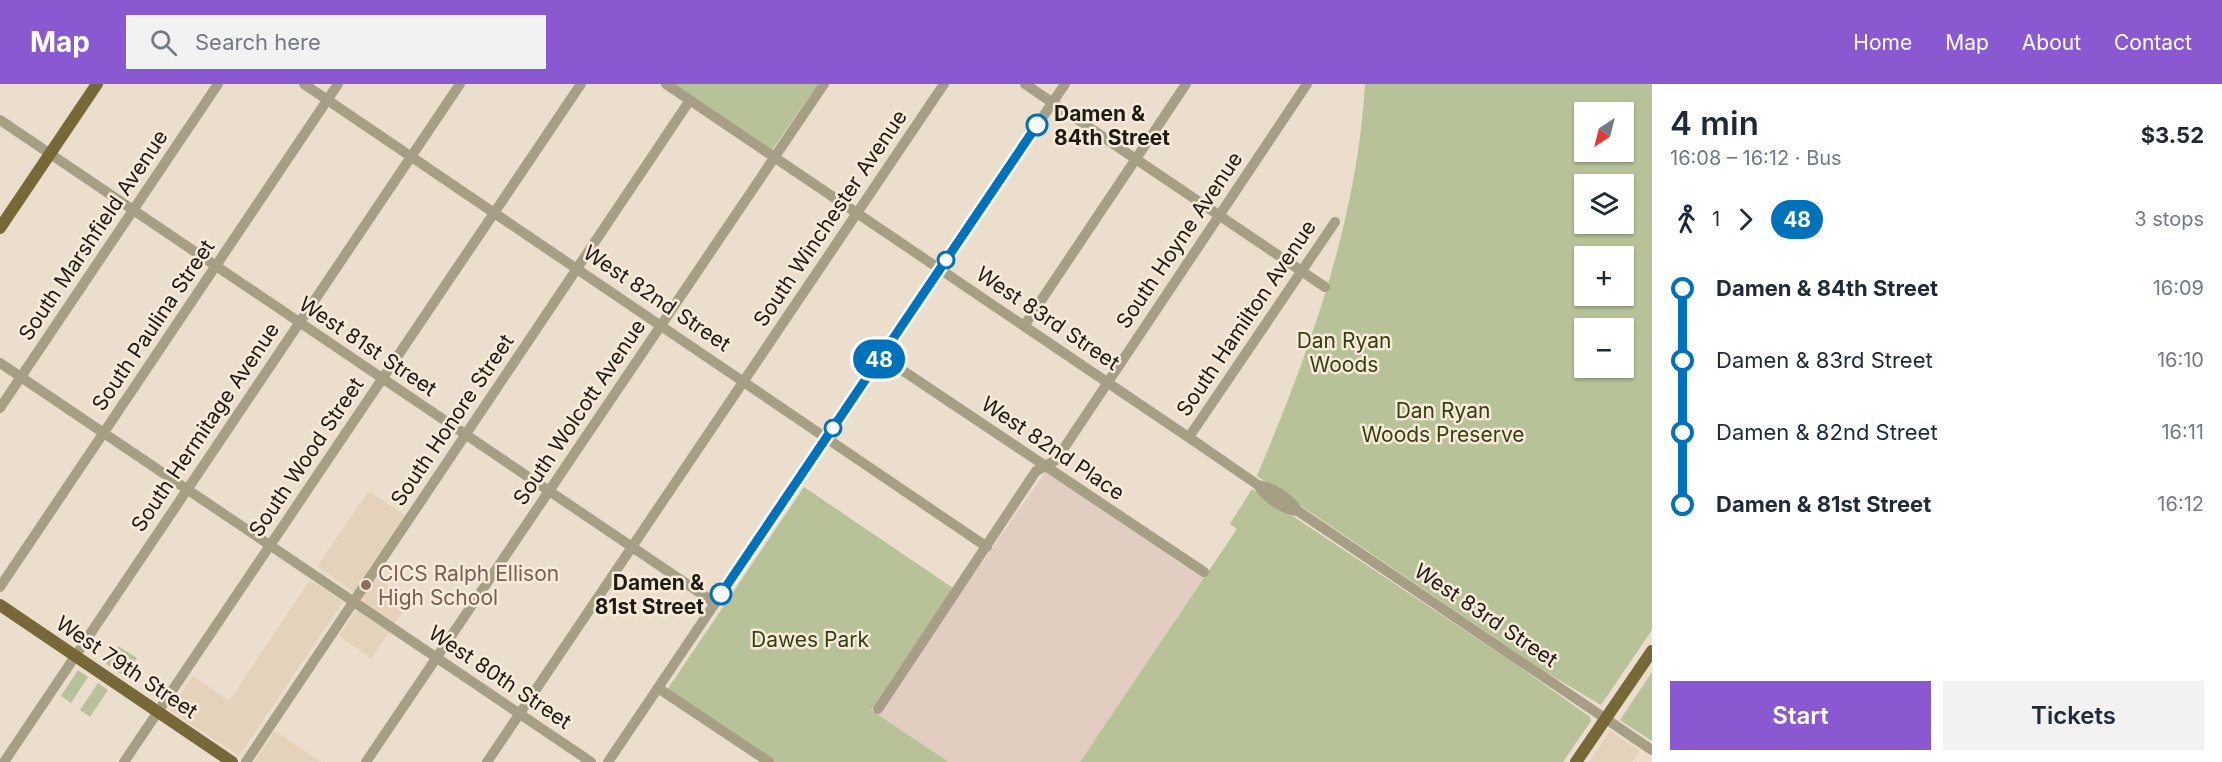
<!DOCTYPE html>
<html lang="en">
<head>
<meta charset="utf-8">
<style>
  :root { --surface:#fff; --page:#f2f2f3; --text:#1f2937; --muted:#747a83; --accent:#8a59d1 }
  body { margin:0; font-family:Inter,sans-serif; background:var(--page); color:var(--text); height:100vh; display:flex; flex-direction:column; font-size:22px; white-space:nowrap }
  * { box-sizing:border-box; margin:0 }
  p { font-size:20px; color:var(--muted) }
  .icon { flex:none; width:33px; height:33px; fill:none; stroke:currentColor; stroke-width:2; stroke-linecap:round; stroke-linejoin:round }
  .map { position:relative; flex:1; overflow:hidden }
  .panel { display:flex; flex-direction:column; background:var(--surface); width:570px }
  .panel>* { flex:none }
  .badge { padding:0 12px; border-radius:20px; font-size:21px; line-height:39px }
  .needle { width:39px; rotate:215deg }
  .tools { position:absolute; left:1574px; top:18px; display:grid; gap:12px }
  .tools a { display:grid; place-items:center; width:60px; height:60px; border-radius:0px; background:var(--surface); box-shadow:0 2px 4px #0004; font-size:30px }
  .map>.badge { position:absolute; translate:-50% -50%; box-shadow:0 0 0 3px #fff }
  .legs { display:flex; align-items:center; gap:9px; height:66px; padding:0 18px; font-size:20px }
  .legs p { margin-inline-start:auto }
  .head { display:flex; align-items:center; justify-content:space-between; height:102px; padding:0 18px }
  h1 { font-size:33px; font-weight:600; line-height:45px }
  .action { display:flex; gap:12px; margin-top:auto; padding:12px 18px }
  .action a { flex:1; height:69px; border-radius:0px; background:var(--accent); color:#fff; font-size:24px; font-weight:600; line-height:69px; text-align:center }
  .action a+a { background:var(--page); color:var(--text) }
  ul { padding:0 18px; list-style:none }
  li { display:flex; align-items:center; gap:21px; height:72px; font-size:22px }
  li i { display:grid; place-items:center; width:9px; height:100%; margin:0 8px; background:currentColor }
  li i::after { content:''; width:15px; height:15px; margin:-8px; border:4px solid; border-radius:50%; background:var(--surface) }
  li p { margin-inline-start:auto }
  li:first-child i { background:linear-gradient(#0000 50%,currentColor 0) }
  li:last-child i { background:linear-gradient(currentColor 50%,#0000 0) }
  header { display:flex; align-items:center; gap:36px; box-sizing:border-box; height:84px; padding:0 30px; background:var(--accent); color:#fff }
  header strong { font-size:28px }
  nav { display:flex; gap:33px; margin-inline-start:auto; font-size:21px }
  .search { width:420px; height:54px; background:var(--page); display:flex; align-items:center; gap:15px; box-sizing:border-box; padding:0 21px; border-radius:0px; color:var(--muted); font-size:22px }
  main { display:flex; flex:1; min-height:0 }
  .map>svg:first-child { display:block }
  .built { fill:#e4d2bb }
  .industrial { fill:#e2cec0 }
  .green { fill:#b7c298; fill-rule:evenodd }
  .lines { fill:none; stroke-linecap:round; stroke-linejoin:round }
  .minor { stroke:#a79f85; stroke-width:10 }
  .major { stroke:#776937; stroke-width:12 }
  .line-1-casing { stroke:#fff; stroke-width:14 }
  .line-1 { stroke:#0072bc; stroke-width:9 }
  .stop-1-dot { fill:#fff; stroke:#0072bc; stroke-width:3 }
  .education-dot { fill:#8d6e63; stroke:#f8ebda; stroke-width:2 }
  .labels { text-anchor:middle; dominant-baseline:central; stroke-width:5; stroke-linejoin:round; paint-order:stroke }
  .stop-label { font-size:21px; font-weight:bold; fill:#1f1a14; stroke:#f8ebda; text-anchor:start }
  .street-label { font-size:21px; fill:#1f1a14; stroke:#f8ebda }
  .park-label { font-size:21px; fill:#363f11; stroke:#f8ebda }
  .education-label { font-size:21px; fill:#785e54; stroke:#f8ebda; text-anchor:start }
</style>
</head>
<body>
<header>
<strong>Map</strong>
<div class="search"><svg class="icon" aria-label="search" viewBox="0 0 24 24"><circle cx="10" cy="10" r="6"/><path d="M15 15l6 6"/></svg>Search here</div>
<nav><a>Home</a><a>Map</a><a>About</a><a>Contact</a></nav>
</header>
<main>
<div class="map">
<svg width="1652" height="678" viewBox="0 0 1652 678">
  <rect width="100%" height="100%" fill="#ebdecd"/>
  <!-- built -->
  <path class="built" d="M369 407 405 432 367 487 410 517 371 574 339 552 364 515 317 482Z
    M310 496 343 518 239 672 170 626 193 592 229 617Z
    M275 647 321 678H254Z
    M1610 647 1640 667 1632 678H1589Z"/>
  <!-- industrial -->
  <path class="industrial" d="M1048 384 1207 491 1080 678H949L871 626 953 504 961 509Z"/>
  <!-- green -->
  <path class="green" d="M672 0H818L772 66Z
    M1365 0H1652V546L1601 621 1544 587 1257 392C1310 266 1357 138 1365 0ZM1584 28H1623V68H1584ZM1584 100H1623V140H1584ZM1584 172H1623V212H1584ZM1584 244H1623V284H1584Z
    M804 403 953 504 871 626 949 678H775L667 606Z
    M1252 405 1517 581 1590 633 1591 637 1563 678H1080L1237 445 1230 440Z
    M118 562 137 574 124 592 106 580Z
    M78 586 88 593 71 619 61 612Z
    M1652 588V657L1620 636Z
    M98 599 108 606 90 633 80 626Z"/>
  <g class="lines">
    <!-- minor -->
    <path class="minor" d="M304 0 987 463
      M666 0 1197 359 1258 401C1265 413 1283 426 1298 427
      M1025 0 1325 203
      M0 36 715 519
      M1024 242 1186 0
      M881 272 1204 488
      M0 279 591 678
      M0 324 218 0
      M1189 353 1335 138
      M1258 401C1272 403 1290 414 1298 427L1652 666
      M0 503 338 0
      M658 604 769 678
      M878 625 1036 387 1056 376 1307 0
      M4 678 460 0
      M124 678 581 0
      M246 678 690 16
      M366 678 824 0
      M487 678 944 0
      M608 678 1065 0"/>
    <!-- major -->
    <path class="major" d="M0 144 97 0
      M0 521 232 678
      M1576 678 1652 567"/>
  </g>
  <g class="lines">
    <defs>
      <path id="line-1" d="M721 510 1037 41"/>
    </defs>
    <!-- line-1 casing -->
    <use href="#line-1" class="line-1-casing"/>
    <!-- line-1 -->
    <use href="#line-1" class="line-1"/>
  </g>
  <!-- markers -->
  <g class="stop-1-dot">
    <circle cx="1037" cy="41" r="10"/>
    <circle cx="946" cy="176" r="8"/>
    <circle cx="833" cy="344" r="8"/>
    <circle cx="721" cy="510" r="10"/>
  </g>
  <circle class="education-dot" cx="366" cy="501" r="6"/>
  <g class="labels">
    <!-- stop labels -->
    <g class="stop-label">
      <text x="1054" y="29">Damen &amp;<tspan x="1054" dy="24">84th Street</tspan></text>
      <text x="704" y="498" text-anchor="end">Damen &amp;<tspan x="704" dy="24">81st Street</tspan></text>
    </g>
    <!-- street labels -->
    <g class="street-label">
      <text transform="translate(830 134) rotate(-56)">South Winchester Avenue</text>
      <text transform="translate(93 151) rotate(-56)">South Marshfield Avenue</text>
      <text transform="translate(1179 156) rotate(-56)">South Hoyne Avenue</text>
      <text transform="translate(657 214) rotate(34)">West 82nd Street</text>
      <text transform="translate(1048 234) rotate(34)">West 83rd Street</text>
      <text transform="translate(1246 234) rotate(-56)">South Hamilton Avenue</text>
      <text transform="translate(153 241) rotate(-56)">South Paulina Street</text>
      <text transform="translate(368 262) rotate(34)">West 81st Street</text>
      <text transform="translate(579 328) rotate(-56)">South Wolcott Avenue</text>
      <text transform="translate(452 336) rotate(-56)">South Honore Street</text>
      <text transform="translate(205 343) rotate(-56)">South Hermitage Avenue</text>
      <text transform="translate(1053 364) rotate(34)">West 82nd Place</text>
      <text transform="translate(306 373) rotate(-56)">South Wood Street</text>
      <text transform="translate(1486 531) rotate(34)">West 83rd Street</text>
      <text transform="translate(127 583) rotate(34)">West 79th Street</text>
      <text transform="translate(500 593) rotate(34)">West 80th Street</text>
    </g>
    <!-- park labels -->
    <g class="park-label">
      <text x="1344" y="256">Dan Ryan<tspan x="1344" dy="24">Woods</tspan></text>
      <text x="1443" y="326">Dan Ryan<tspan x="1443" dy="24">Woods Preserve</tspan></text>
      <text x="810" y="555">Dawes Park</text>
    </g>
    <!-- education labels -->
    <g class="education-label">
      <text x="378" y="489">CICS Ralph Ellison<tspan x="378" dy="24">High School</tspan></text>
    </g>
  </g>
</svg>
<div class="tools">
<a><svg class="needle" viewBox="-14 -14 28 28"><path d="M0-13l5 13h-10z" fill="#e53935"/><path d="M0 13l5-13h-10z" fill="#747a83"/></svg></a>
<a><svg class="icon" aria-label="layers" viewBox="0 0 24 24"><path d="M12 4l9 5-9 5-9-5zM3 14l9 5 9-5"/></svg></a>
<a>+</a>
<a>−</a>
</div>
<b class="badge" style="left:879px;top:275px;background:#0072bc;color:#fff">48</b>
</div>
<section class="panel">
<div class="head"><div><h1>4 min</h1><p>16:08 – 16:12 · Bus</p></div><b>$3.52</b></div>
<div class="legs"><svg class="icon" aria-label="walk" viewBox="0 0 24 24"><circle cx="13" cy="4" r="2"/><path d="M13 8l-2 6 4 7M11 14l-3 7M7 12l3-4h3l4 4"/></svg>1<svg class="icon" aria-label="forward" viewBox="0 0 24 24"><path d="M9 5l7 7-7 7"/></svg><b class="badge" style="background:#0072bc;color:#fff">48</b><p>3 stops</p></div>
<ul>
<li><i style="color:#0072bc"></i><b>Damen &amp; 84th Street</b><p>16:09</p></li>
<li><i style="color:#0072bc"></i><span>Damen &amp; 83rd Street</span><p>16:10</p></li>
<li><i style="color:#0072bc"></i><span>Damen &amp; 82nd Street</span><p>16:11</p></li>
<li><i style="color:#0072bc"></i><b>Damen &amp; 81st Street</b><p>16:12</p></li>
</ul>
<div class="action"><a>Start</a><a>Tickets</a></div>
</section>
</main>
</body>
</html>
